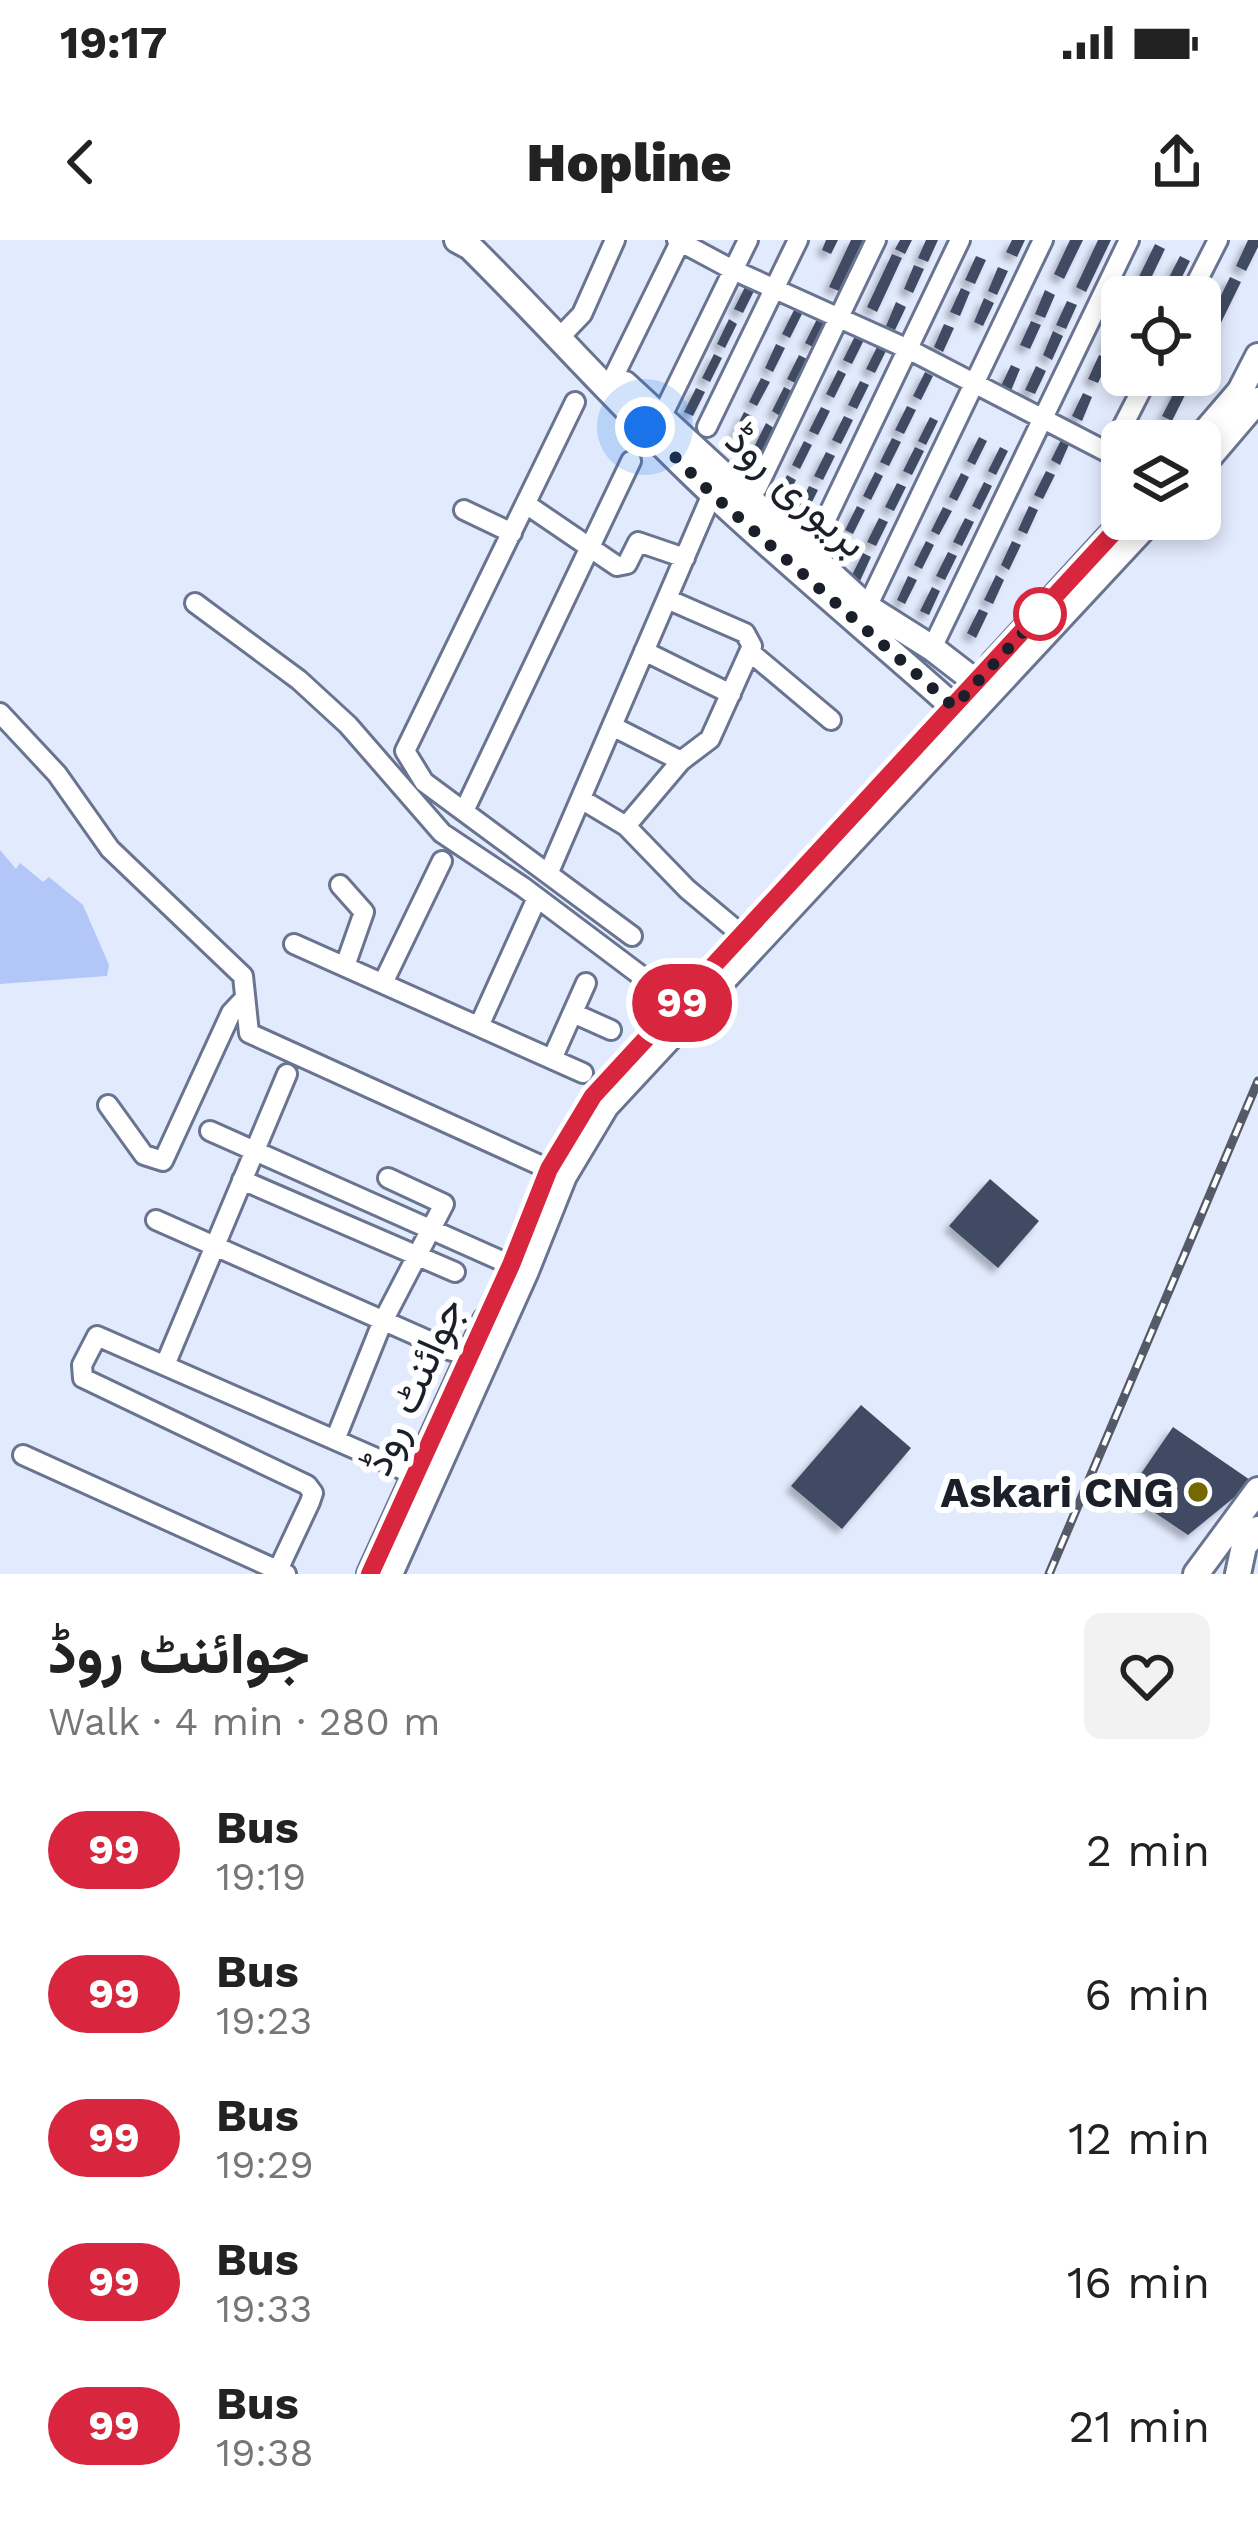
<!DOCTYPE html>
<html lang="en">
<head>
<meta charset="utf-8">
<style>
  :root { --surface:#fff; --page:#f2f2f2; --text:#222; --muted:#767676 }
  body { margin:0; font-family:"Work Sans",Vazirmatn,sans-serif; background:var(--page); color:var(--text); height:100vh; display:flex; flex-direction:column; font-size:45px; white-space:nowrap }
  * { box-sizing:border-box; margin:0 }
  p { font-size:39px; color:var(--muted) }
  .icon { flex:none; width:66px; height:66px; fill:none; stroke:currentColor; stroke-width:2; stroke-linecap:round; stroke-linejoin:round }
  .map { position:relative; height:1334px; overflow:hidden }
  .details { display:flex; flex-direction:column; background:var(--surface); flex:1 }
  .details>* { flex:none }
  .badge { padding:0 24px; border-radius:39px; font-size:42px; line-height:78px }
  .tools { position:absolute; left:1101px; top:36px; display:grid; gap:24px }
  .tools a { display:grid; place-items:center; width:120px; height:120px; border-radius:18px; background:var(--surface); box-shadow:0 6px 18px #0003; font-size:60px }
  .you { position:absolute; width:60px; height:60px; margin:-30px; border:9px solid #fff; border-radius:50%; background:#1a73e8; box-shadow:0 0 0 18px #1a73e833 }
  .map>.badge { position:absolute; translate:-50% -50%; box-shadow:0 0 0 6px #fff }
  .round { display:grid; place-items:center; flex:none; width:126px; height:126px; border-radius:18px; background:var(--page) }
  .headline { display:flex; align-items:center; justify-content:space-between; height:204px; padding:0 48px }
  h1 { font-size:57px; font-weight:800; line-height:90px }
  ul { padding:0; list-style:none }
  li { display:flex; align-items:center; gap:36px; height:144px; padding:0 48px }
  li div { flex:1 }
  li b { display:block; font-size:45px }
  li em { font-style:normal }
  li .badge { min-width:132px; font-weight:700; text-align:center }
  .status { display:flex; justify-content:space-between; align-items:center; height:84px; padding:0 60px; background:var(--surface); direction:ltr }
  .status svg { height:33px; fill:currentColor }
  header { display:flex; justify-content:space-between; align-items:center; height:156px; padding:0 48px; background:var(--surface); font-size:54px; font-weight:800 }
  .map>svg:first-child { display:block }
  .green { fill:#b2c7f8 }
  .building { fill:#404b64; filter:url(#shadow) }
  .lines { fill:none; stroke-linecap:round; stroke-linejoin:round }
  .minor-casing { stroke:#697490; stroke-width:24 }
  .major-casing { stroke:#697490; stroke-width:30 }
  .minor { stroke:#fff; stroke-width:18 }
  .major { stroke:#fff; stroke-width:24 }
  .rail-casing { stroke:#545a67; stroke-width:9 }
  .rail { stroke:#fff; stroke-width:4.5; stroke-dasharray:14; stroke-linecap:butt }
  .line-casing { stroke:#fff; stroke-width:27 }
  .line { stroke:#d7263d; stroke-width:18 }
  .walk { stroke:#1a1f2a; stroke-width:12; stroke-dasharray:0 21.6 }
  .stop-dot { fill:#fff; stroke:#d7263d; stroke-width:6 }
  .poi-dot { fill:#766800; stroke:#fff; stroke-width:4.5 }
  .labels { text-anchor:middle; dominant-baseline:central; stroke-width:12; stroke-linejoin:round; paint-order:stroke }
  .street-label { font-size:42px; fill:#1a1f2a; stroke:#fff }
  .poi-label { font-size:42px; font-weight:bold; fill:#1a1f2a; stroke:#fff; text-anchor:end }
</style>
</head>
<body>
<div class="status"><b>19:17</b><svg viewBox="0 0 49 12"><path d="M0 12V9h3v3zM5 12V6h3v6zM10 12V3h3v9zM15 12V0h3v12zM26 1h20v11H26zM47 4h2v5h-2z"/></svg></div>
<header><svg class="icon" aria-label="back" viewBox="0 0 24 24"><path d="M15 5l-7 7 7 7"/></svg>Hopline<svg class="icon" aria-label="share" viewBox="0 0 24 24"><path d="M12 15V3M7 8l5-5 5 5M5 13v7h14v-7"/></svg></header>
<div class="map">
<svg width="1258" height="1334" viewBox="0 0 1258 1334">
  <defs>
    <filter id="shadow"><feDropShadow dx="-5.5" dy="5.5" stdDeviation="3" flood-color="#0004"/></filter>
  </defs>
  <rect width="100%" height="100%" fill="#e2eafd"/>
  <!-- green -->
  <path class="green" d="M0 610 16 629 20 623 43 642 49 637 83 665 109 725 107 736 0 744Z"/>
  <!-- building -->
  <path class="building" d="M826 0H838L831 14 822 10Z
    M851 0H863L839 51 829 47Z
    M900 0H912L905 14 895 9Z
    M926 0H938L928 22 918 18Z
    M1012 0H1025L1017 17 1006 12Z
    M1070 0H1083L1064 39 1054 34Z
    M1098 0H1111L1086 52 1076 47Z
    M1248 0H1258V7L1246 31 1236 26Z
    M1155 4 1165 9 1142 57H1129Z
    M892 14 902 18 877 72 867 67Z
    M976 16 986 20 975 44 965 40Z
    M1180 16 1190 21 1172 57H1159Z
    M914 25 924 29 913 53 904 49Z
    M998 27 1008 31 997 55 988 51Z
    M1230 37 1241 42 1209 107 1200 99Z
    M746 45 755 49 743 73 734 69Z
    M961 48 970 52 960 76 950 72Z
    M1045 50 1055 55 1045 78 1035 74Z
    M984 58 994 63 983 86 974 82Z
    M1067 61 1077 65 1066 89 1056 85Z
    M896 62 906 67 895 90 886 86Z
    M794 70 802 74 790 98 782 94Z
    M729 79 737 84 725 108 717 104Z
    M817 79 825 83 813 107 805 103Z
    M1031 81 1041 85 1030 109 1020 105Z
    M944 84 954 88 943 112 934 107Z
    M1115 84 1122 87V94L1114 113 1104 108Z
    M1053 91 1063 96 1052 120 1043 115Z
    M855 96 864 100 852 124 843 120Z
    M776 104 785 108 773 132 765 128Z
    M878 105 887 109 875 133 866 129Z
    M714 114 722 118 710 142 702 138Z
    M799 115 807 119 795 143 787 139Z
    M1099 115 1109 119 1098 143 1088 139Z
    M1011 125 1020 129 1010 153 1000 148Z
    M1036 126 1046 131 1035 154 1025 150Z
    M838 130 846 134 834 158 826 154Z
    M925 132 933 136 921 160 913 156Z
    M1183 135H1195L1172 181 1162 176Z
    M761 138 770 142 757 166 749 162Z
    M860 141 869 145 857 169 848 165Z
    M784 147 792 151 780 176 772 171Z
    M696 148 705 152 693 176 684 172Z
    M1083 153 1092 157 1082 181 1072 176Z
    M907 166 916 170 904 194 895 190Z
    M821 167 830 171 818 195 809 191Z
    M744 172 752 176 740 201 732 196Z
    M844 176 853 180 841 204 832 200Z
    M930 177 938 181 926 205 918 201Z
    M766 183 774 188 762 211 754 207Z
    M1063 196 1071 200 1060 225 1051 220Z
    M979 197 987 201 975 225 967 221Z
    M892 198 901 202 889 226 880 222Z
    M804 201 812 205 800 229 792 225Z
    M915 207 924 211 912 235 903 231Z
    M1000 207 1008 211 996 235 988 231Z
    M826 212 835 216 823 240 814 236Z
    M749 216 758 220 745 244 737 240Z
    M1046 231 1055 235 1043 259 1034 255Z
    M875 232 883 236 871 260 863 256Z
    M961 233 969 237 957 261 949 257Z
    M787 235 796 240 784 264 775 260Z
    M984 242 992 246 980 270 972 266Z
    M897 243 906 247 894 271 885 267Z
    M809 246 818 250 806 274 797 270Z
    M857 266 865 270 853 294 845 290Z
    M1029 266 1038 270 1027 294 1018 290Z
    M943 267 952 271 939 295 931 291Z
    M879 278 888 282 876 306 867 302Z
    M965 278 974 282 962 306 953 302Z
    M926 301 934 305 922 329 914 325Z
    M1012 301 1021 305 1009 330 1001 325Z
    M948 312 957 316 945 340 936 336Z
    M863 313 871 317 860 341 851 337Z
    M996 335 1004 340 993 364 984 360Z
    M908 336 917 340 905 364 897 360Z
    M932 347 940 351 929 375 920 371Z
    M979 369 988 373 976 398 967 393Z
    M990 939 1039 981 998 1028 949 986Z
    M861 1165 911 1208 842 1289 791 1246Z
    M1173 1187 1253 1242 1188 1295 1127 1254Z"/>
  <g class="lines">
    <defs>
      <path id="minor" d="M677 0 733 30 908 109 1109 213 1149 135
        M1189 57 1218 0
        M561 96 582 74 615 0
        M615 134 681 0
        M575 162 405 511 424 542 632 696
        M661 178 748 0
        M707 187 798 0
        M757 248 876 0
        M526 264 617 326 627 324 638 302 685 318
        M464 270 512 293
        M817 298 960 0
        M195 363 299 440 348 485 442 593 523 647 680 765
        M867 367 1043 0
        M932 408 1129 0
        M644 411 731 454
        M750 412 831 480
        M0 473 57 534 110 609 243 736 249 793 564 936
        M612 486 681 521
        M581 559 626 586 687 649 742 695
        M465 569 631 221
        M626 586 681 521 710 499 752 406 745 393 667 359
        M549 632 712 254
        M340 645 364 672 345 726
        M294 704 583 833
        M383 743 442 621
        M573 773 611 790
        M479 786 537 658
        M552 819 586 743
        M108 865 144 915 163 921 231 773 245 758
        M210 891 511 1025
        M242 940 455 1032
        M156 980 452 1111
        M165 1125 287 834
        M335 1200 382 1083 444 964 388 938
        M23 1215 286 1334
        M278 1330 310 1262 313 1253 307 1245 83 1138 82 1125 97 1096 415 1235"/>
      <path id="major" d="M457 0 470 7C552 88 628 175 713 254 795 331 883 403 966 478
        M625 144 867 367 932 408 989 452
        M1197 201 1240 151 1258 116
        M1200 228 1258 160
        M994 423 1126 279
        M370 1334 486 1080
        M390 1334 526 1031 564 936 606 866 1152 279
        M1196 1334 1258 1250
        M1238 1334 1244 1306 1258 1289"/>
    </defs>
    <!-- minor casing -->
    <use href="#minor" class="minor-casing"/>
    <!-- major casing -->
    <use href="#major" class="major-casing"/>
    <!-- minor -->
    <use href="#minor" class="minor"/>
    <!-- major -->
    <use href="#major" class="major"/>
    <defs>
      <path id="rail" d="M1049 1334 1258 841"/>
    </defs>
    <!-- rail casing -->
    <use href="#rail" class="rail-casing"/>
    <!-- rail -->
    <use href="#rail" class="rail"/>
  </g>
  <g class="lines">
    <defs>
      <path id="line" d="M370 1334 511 1025 549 929 593 856 1126 279"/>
    </defs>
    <!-- line casing -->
    <use href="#line" class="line-casing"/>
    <!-- line -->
    <use href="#line" class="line"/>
    <!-- walk -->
    <path class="walk" d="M645 187 712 254 954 467 1040 374"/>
  </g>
  <!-- markers -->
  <circle class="stop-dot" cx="1040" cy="374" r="24"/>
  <circle class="poi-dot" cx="1198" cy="1252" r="12"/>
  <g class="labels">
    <!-- street labels -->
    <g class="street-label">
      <text transform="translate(797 251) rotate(42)">بریوری روڈ</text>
      <text transform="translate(413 1146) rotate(-66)">جوائنٹ روڈ</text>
    </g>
    <!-- poi labels -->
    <g class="poi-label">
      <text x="1174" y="1252">Askari CNG</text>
    </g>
  </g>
</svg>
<div class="tools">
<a><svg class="icon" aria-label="locate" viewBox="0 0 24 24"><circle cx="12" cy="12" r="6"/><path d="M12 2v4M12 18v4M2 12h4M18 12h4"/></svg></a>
<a><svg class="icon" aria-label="layers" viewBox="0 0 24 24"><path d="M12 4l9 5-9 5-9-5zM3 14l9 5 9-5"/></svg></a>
</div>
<div class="you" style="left:645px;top:187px"></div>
<b class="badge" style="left:682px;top:763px;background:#d7263d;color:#fff">99</b>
</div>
<section class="details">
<div class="headline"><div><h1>جوائنٹ روڈ</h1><p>Walk · 4 min · 280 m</p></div><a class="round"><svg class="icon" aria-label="heart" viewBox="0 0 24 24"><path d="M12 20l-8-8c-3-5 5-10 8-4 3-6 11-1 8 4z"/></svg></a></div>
<ul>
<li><span class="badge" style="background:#d7263d;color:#fff">99</span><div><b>Bus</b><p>19:19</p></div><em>2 min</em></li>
<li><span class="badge" style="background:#d7263d;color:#fff">99</span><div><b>Bus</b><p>19:23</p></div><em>6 min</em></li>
<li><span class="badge" style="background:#d7263d;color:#fff">99</span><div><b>Bus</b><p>19:29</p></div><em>12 min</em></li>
<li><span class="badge" style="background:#d7263d;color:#fff">99</span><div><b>Bus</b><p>19:33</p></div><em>16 min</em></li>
<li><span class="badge" style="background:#d7263d;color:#fff">99</span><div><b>Bus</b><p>19:38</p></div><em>21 min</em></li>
</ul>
</section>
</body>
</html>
